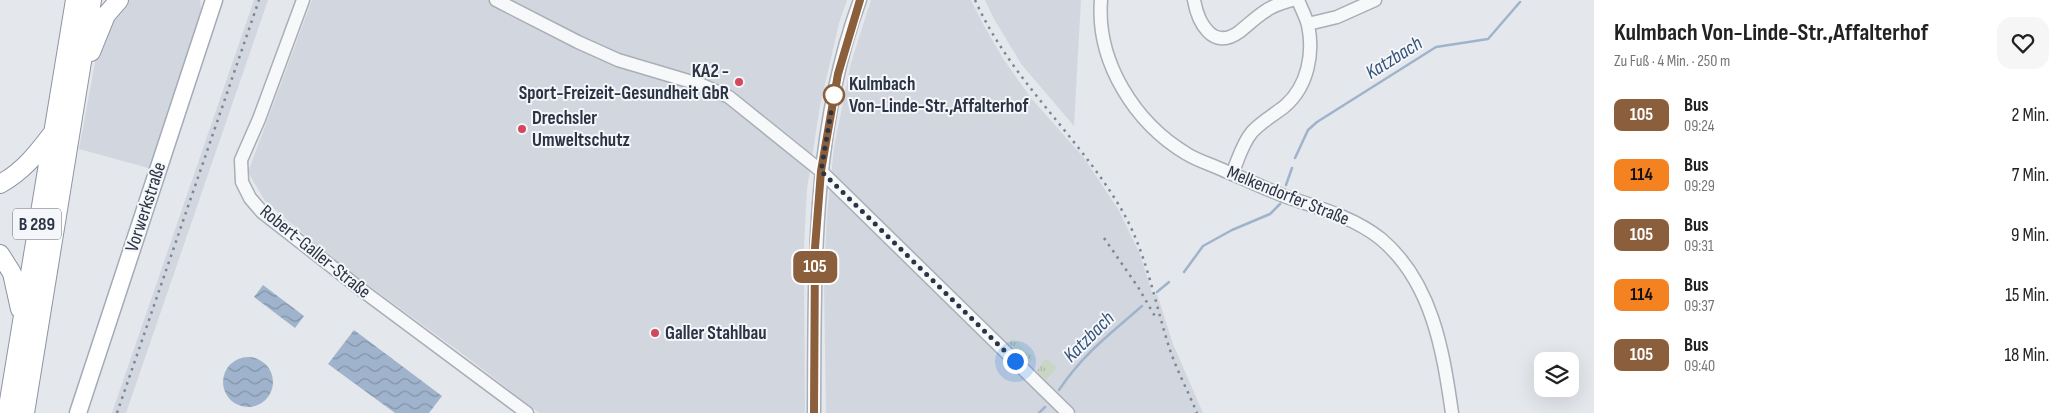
<!DOCTYPE html>
<html lang="de">
<head>
<meta charset="utf-8">
<style>
  :root { --surface:#fff; --page:#f6f6f6; --text:#222; --muted:#767676 }
  body { margin:0; font-family:"Sofia Sans Condensed",sans-serif; background:var(--page); color:var(--text); height:100vh; display:flex; flex-direction:column; font-size:19px; white-space:nowrap }
  * { box-sizing:border-box; margin:0 }
  p { font-size:16px; color:var(--muted) }
  .icon { flex:none; width:28px; height:28px; fill:none; stroke:currentColor; stroke-width:2; stroke-linecap:round; stroke-linejoin:round }
  .map { position:relative; flex:1; overflow:hidden }
  .side { display:flex; flex-direction:column; background:var(--surface); width:475px }
  .side>* { flex:none }
  .badge { padding:0 10px; border-radius:8px; font-size:18px; line-height:32px }
  .tools { position:absolute; left:1534px; top:352px; display:grid; gap:10px }
  .tools a { display:grid; place-items:center; width:45px; height:45px; border-radius:10px; background:var(--surface); box-shadow:0 5px 20px #0002; font-size:25px }
  .you { position:absolute; width:25px; height:25px; margin:-12px; border:4px solid #fff; border-radius:50%; background:#1a73e8; box-shadow:0 0 0 8px #1a73e833 }
  .map>.badge { position:absolute; translate:-50% -50%; box-shadow:0 0 0 2px #fff }
  .round { display:grid; place-items:center; flex:none; width:52px; height:52px; border-radius:15px; background:var(--page) }
  .summary { display:flex; align-items:center; justify-content:space-between; height:85px; padding:0 20px }
  h1 { font-size:24px; font-weight:700; line-height:38px }
  ul { padding:0; list-style:none }
  li { display:flex; align-items:center; gap:15px; height:60px; padding:0 20px }
  li div { flex:1 }
  li b { display:block; font-size:19px }
  li em { font-style:normal }
  li .badge { min-width:55px; font-weight:700; text-align:center }
  main { display:flex; flex:1; min-height:0 }
  .map>svg:first-child { display:block }
  .built { fill:#d2d6de }
  .grass { fill:url(#grass-tufts) }
  .water { fill:url(#water-waves) }
  .lines { fill:none; stroke-linecap:round; stroke-linejoin:round }
  .stream { stroke:#9fb4cc; stroke-width:2.5 }
  .minor-casing { stroke:#a9aeb7; stroke-width:15 }
  .major-casing { stroke:#a3abb8; stroke-width:19 }
  .highway-casing { stroke:#8b94a3; stroke-width:20 }
  .minor { stroke:#f7f8fa; stroke-width:12 }
  .major { stroke:#fff; stroke-width:16 }
  .highway { stroke:#fff; stroke-width:18 }
  .rail { stroke:#7d8696; stroke-width:2.5; stroke-dasharray:2.5 5; stroke-linecap:butt }
  .line-casing { stroke:#fff; stroke-width:11 }
  .line { stroke:#8b5e3c; stroke-width:8 }
  .walk { stroke:#2b3445; stroke-width:5; stroke-dasharray:0 9 }
  .poi-dot { fill:#d1495b; stroke:#f4f6f9; stroke-width:2 }
  .stop-dot { fill:#fff; stroke:#8b5e3c; stroke-width:2.5 }
  .labels { text-anchor:middle; dominant-baseline:central; stroke-width:4; stroke-linejoin:round; paint-order:stroke }
  .shield { fill:#f4f6f9; stroke:#676e7b; stroke-width:1 }
  .shield-label { font-size:18px; font-weight:bold; fill:#2b3445 }
  .poi-label { font-size:19px; font-weight:bold; fill:#2b3445; stroke:#f4f6f9; text-anchor:start }
  .stop-label { font-size:19px; font-weight:bold; fill:#2b3445; stroke:#f4f6f9; text-anchor:start }
  .street-label { font-size:19px; fill:#2b3445; stroke:#f4f6f9 }
  .water-label { font-size:20px; font-style:italic; fill:#34527a; stroke:#f4f6f9 }
</style>
</head>
<body>
<main>
<div class="map">
<svg width="1594" height="413" viewBox="0 0 1594 413">
  <defs>
    <pattern id="grass-tufts" width="24" height="20" patternUnits="userSpaceOnUse" patternTransform="scale(1.25)"><rect width="24" height="20" fill="#c9d6c5"/><path d="M3 7l-1-3M5 7V3M7 7l1-3M15 17l-1-3M17 17v-4M19 17l1-3" fill="none" stroke="#adb8ab"/></pattern>
    <pattern id="water-waves" width="16" height="10" patternUnits="userSpaceOnUse" patternTransform="scale(1.25)"><rect width="16" height="10" fill="#9fb4cc"/><path d="M0 5q4-4 8 0t8 0" fill="none" stroke="#8293a7"/></pattern>
  </defs>
  <rect width="100%" height="100%" fill="#e4e7ec"/>
  <!-- built -->
  <path class="built" d="M126 0H200L202 16 152 169 79 149 100 36Z
    M254 0H268L126 413H112Z
    M312 0H847L839 23 820 106 807 189 804 246 805 413H539L468 358 338 263 265 201 248 172Z
    M871 0H971L983 24 1004 60 1031 98 1084 158 1118 209 1140 254 1153 296 1157 294 1173 344 1203 413H826L824 280 827 215 834 147 851 63Z
    M985 0H1081L1074 126 1022 65 994 19Z"/>
  <!-- grass -->
  <path class="grass" d="M1013 338 1034 358 1030 362 1027 361 1009 343Z
    M1044 360H1048L1057 368 1046 380 1037 371Z"/>
  <!-- water -->
  <path class="water" d="M263 285 304 316 295 328 254 297Z
    M354 330 442 396 429 413H395L328 364Z
    M223 382a25 25 0 1 1 50 0a25 25 0 1 1-50 0Z"/>
  <g class="lines">
    <!-- stream -->
    <path class="stream" d="M1295 158 1308 130 1317 122 1436 47 1488 39 1520 2
      M1286 185 1292 168
      M1184 272 1203 246 1232 230 1270 214 1280 204
      M1157 292 1169 282
      M1059 390C1083 354 1110 334 1142 306
      M1039 413 1045 407"/>
    <defs>
      <path id="minor" d="M303 0 259 119 241 160 242 182 250 198 262 212 363 291 527 413
        M496 0 578 42 618 60 702 85 729 97 821 171 1068 413
        M1101 0C1096 62 1135 123 1187 154 1198 161 1213 165 1225 171 1245 179 1264 188 1284 196 1316 207 1354 217 1381 239 1432 282 1443 350 1452 413
        M1194 0C1198 23 1213 51 1239 32 1248 25 1255 18 1264 12 1273 5 1282 3 1292 0
        M1308 24 1337 17 1375 0
        M1232 174C1238 160 1242 144 1252 132 1262 121 1274 115 1285 106 1308 86 1314 53 1308 25 1306 17 1301 8 1298 0
        M814 413C815 274 811 132 860 0"/>
      <path id="major" d="M78 413 214 0"/>
      <path id="highway" d="M91 52 106 15 119 0
        M0 184C22 172 36 155 51 135
        M0 254 12 273 20 309
        M7 413 75 0
        M25 413 92 0"/>
    </defs>
    <!-- minor casing -->
    <use href="#minor" class="minor-casing"/>
    <!-- major casing -->
    <use href="#major" class="major-casing"/>
    <!-- highway casing -->
    <use href="#highway" class="highway-casing"/>
    <!-- minor -->
    <use href="#minor" class="minor"/>
    <!-- major -->
    <use href="#major" class="major"/>
    <!-- highway -->
    <use href="#highway" class="highway"/>
    <!-- rail -->
    <path class="rail" d="M975 0C1011 80 1076 133 1120 207 1146 250 1154 300 1169 347 1176 369 1188 391 1197 413
      M1104 238 1138 287 1156 318
      M117 413 259 0"/>
  </g>
  <g class="lines">
    <defs>
      <path id="line" d="M814 413 815 248 821 171 838 74 860 0"/>
    </defs>
    <!-- line casing -->
    <use href="#line" class="line-casing"/>
    <!-- line -->
    <use href="#line" class="line"/>
    <!-- walk -->
    <path class="walk" d="M834 95 821 171 1015 361"/>
  </g>
  <!-- markers -->
  <g class="poi-dot">
    <circle cx="739" cy="82" r="5"/>
    <circle cx="522" cy="129" r="5"/>
    <circle cx="655" cy="333" r="5"/>
  </g>
  <circle class="stop-dot" cx="834" cy="95" r="10"/>
  <g class="labels">
    <!-- shield labels -->
    <rect class="shield" x="13" y="208.5" width="48" height="31" rx="4"/>
    <g class="shield-label">
      <text x="37" y="224">B 289</text>
    </g>
    <!-- poi labels -->
    <g class="poi-label">
      <text x="729" y="71" text-anchor="end">KA2 -<tspan x="729" dy="22">Sport-Freizeit-Gesundheit GbR</tspan></text>
      <text x="532" y="118">Drechsler<tspan x="532" dy="22">Umweltschutz</tspan></text>
      <text x="665" y="333">Galler Stahlbau</text>
    </g>
    <!-- stop labels -->
    <g class="stop-label">
      <text x="849" y="84">Kulmbach<tspan x="849" dy="22">Von-Linde-Str.,Affalterhof</tspan></text>
    </g>
    <!-- street labels -->
    <g class="street-label">
      <text transform="translate(1288 196) rotate(22)">Melkendorfer Straße</text>
      <text transform="translate(146 207) rotate(-72)">Vorwerkstraße</text>
      <text transform="translate(315 252) rotate(39)">Robert-Galler-Straße</text>
    </g>
    <!-- water labels -->
    <g class="water-label">
      <text transform="translate(1394 58) rotate(-32)">Katzbach</text>
      <text transform="translate(1089 337) rotate(-45)">Katzbach</text>
    </g>
  </g>
</svg>
<div class="tools">
<a><svg class="icon" aria-label="layers" viewBox="0 0 24 24"><path d="M12 4l9 5-9 5-9-5zM3 14l9 5 9-5"/></svg></a>
</div>
<div class="you" style="left:1015px;top:361px"></div>
<b class="badge" style="left:815px;top:267px;background:#8b5e3c;color:#fff">105</b>
</div>
<section class="side">
<div class="summary"><div><h1>Kulmbach Von-Linde-Str.,Affalterhof</h1><p>Zu Fuß · 4 Min. · 250 m</p></div><a class="round"><svg class="icon" aria-label="heart" viewBox="0 0 24 24"><path d="M12 20l-8-8c-3-5 5-10 8-4 3-6 11-1 8 4z"/></svg></a></div>
<ul>
<li><span class="badge" style="background:#8b5e3c;color:#fff">105</span><div><b>Bus</b><p>09:24</p></div><em>2 Min.</em></li>
<li><span class="badge" style="background:#f58220;color:#111">114</span><div><b>Bus</b><p>09:29</p></div><em>7 Min.</em></li>
<li><span class="badge" style="background:#8b5e3c;color:#fff">105</span><div><b>Bus</b><p>09:31</p></div><em>9 Min.</em></li>
<li><span class="badge" style="background:#f58220;color:#111">114</span><div><b>Bus</b><p>09:37</p></div><em>15 Min.</em></li>
<li><span class="badge" style="background:#8b5e3c;color:#fff">105</span><div><b>Bus</b><p>09:40</p></div><em>18 Min.</em></li>
</ul>
</section>
</main>
</body>
</html>
